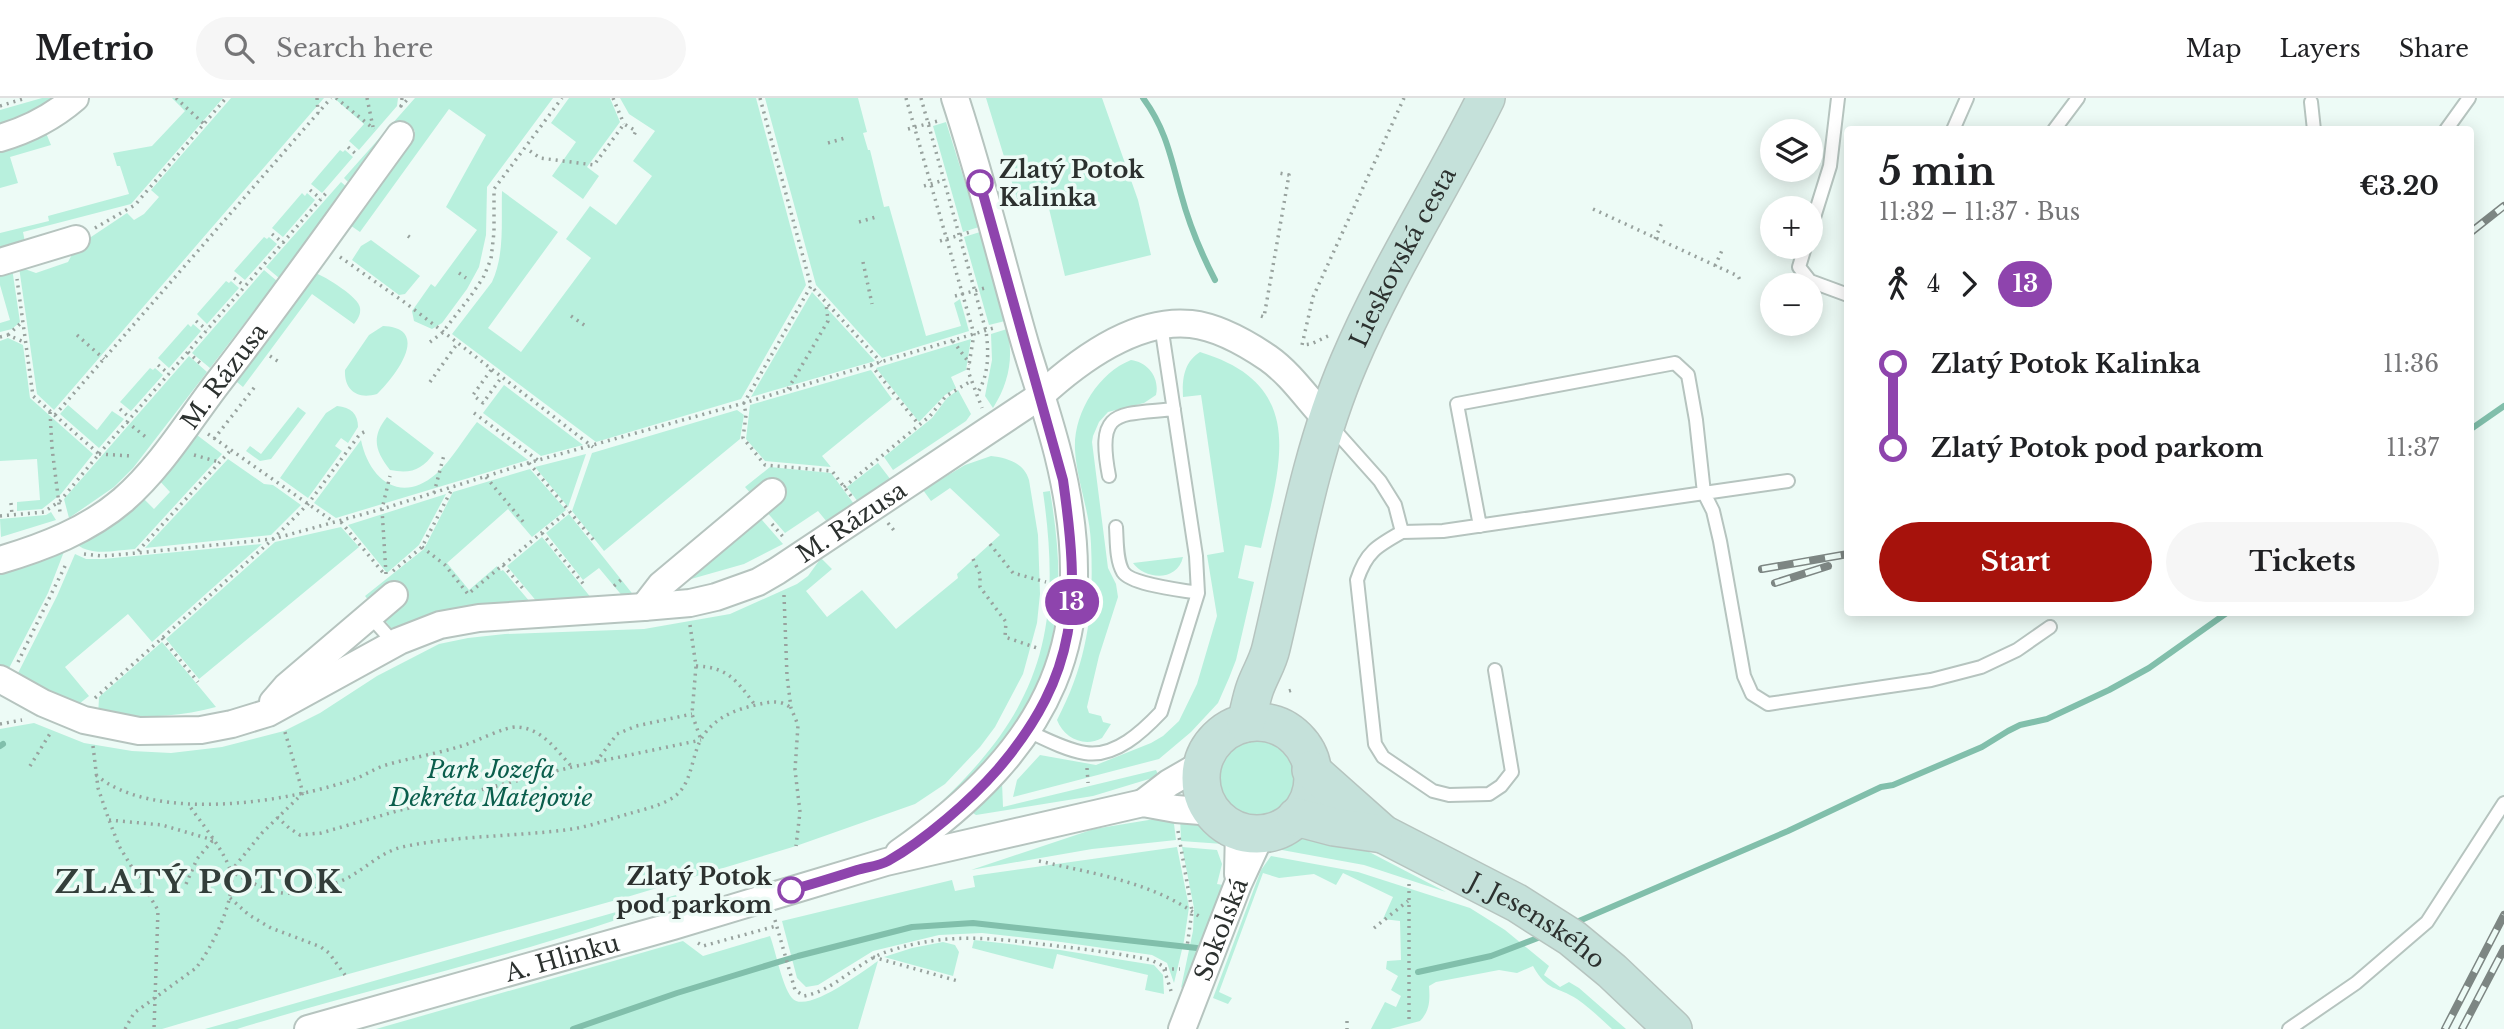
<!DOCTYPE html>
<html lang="en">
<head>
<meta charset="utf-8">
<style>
  :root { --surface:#fff; --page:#f6f6f6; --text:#202124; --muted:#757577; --line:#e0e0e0; --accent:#a6120c }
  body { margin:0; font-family:"Libre Baskerville",serif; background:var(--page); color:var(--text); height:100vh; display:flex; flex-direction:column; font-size:26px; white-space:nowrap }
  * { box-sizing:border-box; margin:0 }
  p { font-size:23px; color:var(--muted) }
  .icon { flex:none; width:38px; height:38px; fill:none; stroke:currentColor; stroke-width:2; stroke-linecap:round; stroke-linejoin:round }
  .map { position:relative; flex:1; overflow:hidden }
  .sheet { position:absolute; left:1844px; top:28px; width:630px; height:490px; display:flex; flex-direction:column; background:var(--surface); border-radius:7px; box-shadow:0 4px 18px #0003 }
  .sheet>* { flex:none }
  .badge { padding:0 14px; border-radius:23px; font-size:24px; line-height:46px }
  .fabs { position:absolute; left:1760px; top:21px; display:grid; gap:14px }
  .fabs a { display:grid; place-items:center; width:63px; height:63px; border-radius:50%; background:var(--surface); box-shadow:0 4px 18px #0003; font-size:35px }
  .map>.badge { position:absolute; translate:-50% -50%; box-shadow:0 0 0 4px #fff }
  .legs { display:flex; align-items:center; gap:10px; height:77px; padding:0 35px; font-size:23px }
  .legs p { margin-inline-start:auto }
  .headline { display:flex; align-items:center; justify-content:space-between; height:119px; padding:0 35px }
  h1 { font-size:38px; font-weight:700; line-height:52px }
  .button { display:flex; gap:14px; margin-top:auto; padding:14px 35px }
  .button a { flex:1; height:80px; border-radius:42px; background:var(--accent); color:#fff; font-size:28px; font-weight:700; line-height:80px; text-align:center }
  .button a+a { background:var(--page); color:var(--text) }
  ul { padding:0 35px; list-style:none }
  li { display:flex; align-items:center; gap:24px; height:84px; font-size:26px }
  li i { display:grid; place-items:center; width:10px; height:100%; margin:0 9px; background:currentColor }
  li i::after { content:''; width:18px; height:18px; margin:-9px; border:5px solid; border-radius:50%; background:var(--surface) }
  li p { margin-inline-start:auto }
  li:first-child i { background:linear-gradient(#0000 50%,currentColor 0) }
  li:last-child i { background:linear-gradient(currentColor 50%,#0000 0) }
  header { display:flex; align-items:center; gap:42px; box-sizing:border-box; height:98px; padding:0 35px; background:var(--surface); border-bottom:2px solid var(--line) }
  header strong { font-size:33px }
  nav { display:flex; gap:38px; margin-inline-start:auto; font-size:24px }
  .search { width:490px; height:63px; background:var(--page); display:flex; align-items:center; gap:18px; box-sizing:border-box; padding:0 24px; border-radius:38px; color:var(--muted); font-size:26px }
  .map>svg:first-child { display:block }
  .green { fill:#b8f0dd }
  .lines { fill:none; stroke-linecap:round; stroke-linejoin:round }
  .stream { stroke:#81bfab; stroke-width:6 }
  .lane-casing { stroke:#b6c4bf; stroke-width:16 }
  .street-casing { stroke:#b6c4bf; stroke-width:30 }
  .secondary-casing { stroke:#b6c4bf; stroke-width:40 }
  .path { stroke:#98a29e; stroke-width:3.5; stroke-dasharray:2 5; stroke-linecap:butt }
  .lane { stroke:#fff; stroke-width:12 }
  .street { stroke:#fff; stroke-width:26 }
  .secondary { stroke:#c5e1da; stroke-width:37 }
  .rail-casing { stroke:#7d8683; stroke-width:8 }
  .rail { stroke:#edfbf6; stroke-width:5; stroke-dasharray:16; stroke-linecap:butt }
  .line-1-casing { stroke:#fff; stroke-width:16 }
  .line-1 { stroke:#8e44ad; stroke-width:10 }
  .stop-1-dot { fill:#fff; stroke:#8e44ad; stroke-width:3.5 }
  .labels { text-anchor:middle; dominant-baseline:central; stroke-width:7; stroke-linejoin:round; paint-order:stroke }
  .stop-label { font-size:24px; font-weight:bold; fill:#2c312f; stroke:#edfbf6; text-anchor:start }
  .street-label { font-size:24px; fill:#2c312f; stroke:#edfbf6 }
  .park-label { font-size:24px; font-style:italic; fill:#0a5e4c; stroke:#edfbf6 }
  .district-label { font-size:32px; font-weight:bold; letter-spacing:2px; fill:#333e3a; stroke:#edfbf6 }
</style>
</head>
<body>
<header>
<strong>Metrio</strong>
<div class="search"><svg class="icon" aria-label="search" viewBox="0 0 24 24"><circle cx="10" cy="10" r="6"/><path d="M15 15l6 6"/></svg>Search here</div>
<nav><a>Map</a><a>Layers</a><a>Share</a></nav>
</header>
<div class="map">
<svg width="2504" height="931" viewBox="0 0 2504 931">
  <rect width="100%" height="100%" fill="#edfbf6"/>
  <!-- green -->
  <path class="green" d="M42 0H56L42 11 3 26 0 24V12Z
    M172 0H223L131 106 23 134 25 144 0 150V135L49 123 48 118 129 96 120 68H117L113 55 152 48 185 13Z
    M231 0H324L54 312 37 296 19 169 36 175 68 164 76 149 127 115 134 122 144 116 159 99 151 92Z
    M334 0H398L397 8 359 52 349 43 364 26Z
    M415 0H553L487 89 486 137 479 169 467 191 442 225 432 231 414 223 412 213 431 186 435 189 477 132 446 109 486 37 449 11 360 134 347 125 415 33 400 23 351 87 344 80Z
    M569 0H610L620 24 587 69 599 78 583 101 552 78 576 44 551 25Z
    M620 0H756L806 187 741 301 596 344 452 236 492 184C505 156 501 123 502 93L558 134 488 230 521 254 591 160 566 141 590 108 616 127 652 78 633 63 655 33 629 16Z
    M765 0H858L867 34 863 35 868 52H870L884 109 889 108 926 238 961 228 954 205 960 201 969 233 882 260 816 187Z
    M986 0H1102L1138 102 1151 157 1065 178 1046 98 1018 104Z
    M946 24 979 129 963 134 933 28Z
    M46 35 51 47 10 59 18 85 0 90V52Z
    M340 52 343 54 345 52 353 59 322 95 311 86Z
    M341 84 348 90 279 180 266 169Z
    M302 95 305 98 307 95 315 102 283 139 272 130Z
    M980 134 1005 223 989 227 964 139Z
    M264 139 267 141 269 139 277 146 245 182 234 173Z
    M371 142 420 178 405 196 399 197 352 162 361 148Z
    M12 170 20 224 12 231 0 234V225L10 222 0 187V173Z
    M264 172 277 183 210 270 192 255Z
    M315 175C325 178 360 200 360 210 361 217 357 222 354 226L312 196 243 289 232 280Z
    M226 183 229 185 231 183 239 190 207 226 197 216Z
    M812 194 875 263 751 299Z
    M188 226 191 229 193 226 201 233 169 270 158 260Z
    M383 228C433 230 394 280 377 296 357 302 344 292 345 272L369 237Z
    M1007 231C1014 259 1009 285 993 310L985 298 992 262 991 236Z
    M8 240 23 247 30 300 93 356 61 396 42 411 17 413V404L40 402 37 361 0 363V243Z
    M971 241 966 272 951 279 956 290 945 297 919 324 876 270Z
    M1200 254C1309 287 1280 366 1261 450L1245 447 1238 480 1254 484 1236 562 1229 580 1218 605 1191 634 1159 661 1013 699 1017 682 1040 657 1096 667 1151 645 1163 638 1179 623 1197 586 1217 518 1207 457 1224 454 1201 297 1183 299C1182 281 1184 264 1200 254Z
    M189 258 207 274 133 370 114 389 69 420 64 401Z
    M1131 262C1148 264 1160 280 1156 297L1144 305 1108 314 1099 324 1093 338 1092 344 1108 470 1116 486 1118 499 1099 558 1087 609 1089 615 1101 618 1103 624 1111 626 1102 640C1084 650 1064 640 1057 622 1088 563 1094 512 1091 446 1090 414 1077 384 1075 352 1073 316 1098 275 1131 262Z
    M150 270 153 272 155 270 163 277 131 313 120 304Z
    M871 272 892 301 822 358 831 369 765 363 746 341 750 307Z
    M504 287 583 347 541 358 483 315Z
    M958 292 971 316 966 323 893 372 884 359 932 320 947 300Z
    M68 307 97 332 112 313 124 321 99 350 60 316Z
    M337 308C351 309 358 316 358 329L348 345 341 340 335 348 342 353 308 400 280 380 326 315Z
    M298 309 306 315 271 361 260 363 246 353 250 348 261 356Z
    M737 312 744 317 740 341 604 453 572 413 592 355Z
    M387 319 434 355C422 372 411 376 390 372 375 353 371 339 387 319Z
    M477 324 528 362 336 420 314 405 361 342C369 381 400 407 436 376 452 362 464 340 477 324Z
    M193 334 222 356 135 451C114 452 89 460 73 443L141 398 154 411 170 394 157 380Z
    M586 356 568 409 535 369Z
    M991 358C1008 360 1024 365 1029 382L1038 437 1040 496 1037 525 1023 576 995 629 980 649 945 686 915 706 796 748 627 799 345 877 162 931H0V631L34 625 84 645 132 653 171 655 222 649 284 633 320 615 377 578 439 546 468 540 505 536 644 531 730 516 797 486 808 478 821 460 832 471 806 493 827 519 862 492 896 531 958 480 957 476 1000 437 950 390 931 403 923 392 965 367Z
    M228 361 264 386 273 387 301 407 271 437 145 450Z
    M878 365 891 382 858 404 847 389Z
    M770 369 831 375 854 406 827 424 818 413 785 435 745 389Z
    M530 371 566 412 532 439 508 411 447 465 469 492 497 468 501 473 503 472 536 511 395 535 365 498 424 451 453 394Z
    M1050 393C1065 483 1064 552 1013 631 993 660 969 689 938 707 1041 611 1063 532 1043 394Z
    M446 396 419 447 387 475 348 427Z
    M51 414 56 422 1 439 0 421 46 417Z
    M756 415 783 446 744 466 670 487Z
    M569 416 635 499 624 500 599 470 583 482 546 435Z
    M341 429 359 449 199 581 166 541 275 444Z
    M542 439 596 506 543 511 507 468Z
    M262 446 152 544 128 516 65 569 89 598 74 610 15 581 57 498 75 456 86 461H103Z
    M65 451 48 495 6 576 0 572V471Z
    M1183 459C1177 485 1144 481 1133 465Z
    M162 544 216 609C177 620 139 619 98 619L99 599Z
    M1218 680a38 38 0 1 1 76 0a38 38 0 1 1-76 0Z
    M1156 672 1159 678 1093 698 976 717 973 715 974 710 1002 684 1003 709Z
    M1173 718 1176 742 1092 751 971 772 1094 731Z
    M1180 718C1202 725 1210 726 1223 746L1181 743Z
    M1303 738 1350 744 1446 794 1364 767 1271 750 1287 742Z
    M1177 749 1189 809 1184 843 1174 885 1167 865 1152 857 1061 844 982 835 939 837 873 853 818 887 806 889 797 880 782 823 952 782 955 793 975 789 973 778 979 777Z
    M1182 749 1217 752 1222 766 1217 786 1223 787 1193 871 1187 884 1181 890 1193 833 1194 810Z
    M1271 758 1358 774 1470 810 1505 832 1549 868 1544 877 1560 889 1569 884 1579 890 1626 931H1612C1601 921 1590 910 1577 901 1557 888 1547 894 1533 868L1517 875 1499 872 1436 884 1429 888C1430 902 1430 913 1420 923L1390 931H1371L1385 904 1396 909 1401 898 1391 892 1398 878 1386 871 1387 863 1401 862 1400 823 1383 821 1393 799 1343 775 1336 787 1314 776 1279 780 1263 775 1219 894 1232 900 1228 906 1213 900 1261 772Z
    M676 797 677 800C534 855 383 886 237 931H205Z
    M770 838C776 854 782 888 792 900 806 917 863 873 878 863L858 931H376L683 843 703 858Z
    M974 842 1060 852 1154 867 1163 877 1164 896 1145 892 1148 877 1057 856 1053 871 972 850Z
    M943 844 955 847 959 854 953 878 884 859 912 850Z"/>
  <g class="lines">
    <!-- stream -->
    <path class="stream" d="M1143 0C1166 31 1171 60 1181 96 1189 126 1201 155 1215 182
      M2471 331 2504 308
      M0 648 3 646
      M1572 826 1788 733 1881 689 1893 687 1982 649 2008 633 2020 627 2047 621 2109 592 2149 570 2228 514
      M1418 874 1491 858 1543 838
      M573 931 677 895 798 858 912 829 973 825 1197 850"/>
    <defs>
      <path id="lane" d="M2311 4 2314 32
        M1953 32 1967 0
        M2054 32 2078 0
        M2446 32 2469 0
        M1811 129 1830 68 1838 0
        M1805 149 1799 169 1810 183 1848 197
        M1331 328 1380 383 1395 407 1402 434C1377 448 1366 454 1357 482L1375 646 1383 659 1433 693 1449 697 1489 696 1501 688 1512 674 1495 572
        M1109 378C1096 310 1117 317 1174 311
        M1480 428 1457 306 1675 265 1688 277 1696 322 1704 395 1788 383
        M1116 429C1117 443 1116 462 1123 474 1132 487 1182 492 1198 495
        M1402 434 1443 433 1704 395 1713 413 1720 443 1744 578 1752 596 1768 606 1931 582 1981 569 2017 552 2050 529
        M370 518 394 545
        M1028 633C1045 641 1066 652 1085 655 1115 660 1143 633 1161 614L1198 495 1196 458 1161 227
        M2289 931 2356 885 2427 824 2504 705"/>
      <g id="street">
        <path d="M0 40C28 32 53 19 75 0"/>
        <path d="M0 164 76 141"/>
        <path id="s1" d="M0 462C44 449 88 432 123 402 162 368 189 322 220 282 282 202 340 119 400 37"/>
        <path d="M644 509 661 487 772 394"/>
        <path id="s2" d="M0 581 43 605 84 622 139 633 201 632 232 626 268 615 399 543 440 527 479 520 644 509 690 505 716 499 758 484 777 473 1040 298C1078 263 1136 220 1191 226 1218 229 1246 245 1268 260 1291 276 1308 302 1327 322"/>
        <path d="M273 604 286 589 394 497"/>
        <path d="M1143 705 1169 685 1202 666"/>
        <path d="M899 755C1051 648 1104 541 1058 356 1049 320 1037 285 1026 249 1002 166 982 82 955 0"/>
        <path d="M1238 776 1239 732"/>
        <path id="s3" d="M308 931 673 828 886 764 1143 705 1176 711 1213 714"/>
        <path id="s4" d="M1182 931 1238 786 1262 734"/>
      </g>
      <g id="secondary">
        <circle cx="1257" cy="680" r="56"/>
        <path id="s5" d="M1246 625C1249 614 1251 601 1255 590 1260 576 1268 564 1271 550 1294 454 1310 355 1349 264 1388 172 1442 89 1486 0"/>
        <path id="s6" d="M1311 672 1383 736 1517 805 1572 840 1612 873 1673 931"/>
        <path d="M1296 719 1334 729 1383 736"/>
      </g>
    </defs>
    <!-- lane casing -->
    <use href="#lane" class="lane-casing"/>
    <!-- street casing -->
    <use href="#street" class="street-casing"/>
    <!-- secondary casing -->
    <use href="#secondary" class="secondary-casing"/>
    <!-- path -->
    <path class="path" d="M176 0 204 26
      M317 0 318 15
      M336 0 374 31
      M367 0 373 29
      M402 0 401 8 409 0
      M613 0 624 26
      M760 0 811 188
      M906 0 974 236 968 273 982 310
      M921 0 986 233C989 255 989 279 976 297
      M0 8 26 0
      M908 31 938 23
      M828 45 845 40
      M348 49 357 57
      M530 53 540 60 594 67 624 26 636 33 634 37
      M924 88 944 82
      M310 92 321 101
      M1593 111 1738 178 1740 182
      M859 124 876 119
      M95 130 135 107 226 0
      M272 136 283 145
      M408 138 412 141
      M1655 141 1663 122
      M940 143 970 134
      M340 159 407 206 593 349
      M863 164 872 206
      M1715 168 1723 150
      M459 175 466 180
      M234 180 245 188
      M955 198 985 190
      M571 218 587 229
      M1261 218 1264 219 1289 77 1279 75
      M196 223 207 232
      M8 237 22 224
      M77 237 104 261
      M1328 238 1311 246 1302 247 1313 199 1404 0
      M0 239 8 237 26 245
      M953 243 970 266
      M430 244 442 235 470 199 483 180 491 161 494 134V91L562 0
      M188 254 202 267
      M270 258 279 264
      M158 267 169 276
      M871 267 919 327
      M491 272 473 297 483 305 501 280
      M430 284 457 246
      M788 291 828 223 826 205
      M120 311 130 320
      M50 314 52 350 60 414
      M474 315 539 363
      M55 317 331 0
      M127 324 147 340
      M208 336 334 424
      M214 341 257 286
      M99 356 327 94
      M99 356 132 358
      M194 357 219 364
      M529 365 595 444
      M486 379 525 426
      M844 389 930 318 946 298 971 283
      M434 395 444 357
      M851 398 832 373 765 367 743 340 746 317 744 305 811 188 881 264
      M11 405 12 417
      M0 418 44 414 60 403 99 356 33 298 17 181
      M341 424 385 477
      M888 425 896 435
      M772 426 785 441
      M542 435 585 488
      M990 446 1013 475 1046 484
      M422 449 445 467 468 496 568 413
      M138 453 230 353
      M84 456 102 458 137 455 273 441 382 411 528 365 744 305 997 229
      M973 461 980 476V489L1006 524 1005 539 1037 550
      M503 467 525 493
      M393 473 422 449 453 389
      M386 476 382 411 390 378
      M614 488 623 480
      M784 497 787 578 791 610 798 627 795 672 800 714 796 748
      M690 527 696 568 692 616 701 642
      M162 540 198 584
      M18 564 67 464
      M696 568C728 569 737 583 755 607
      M1289 593 1292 592
      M95 600 273 441 308 406 360 336 366 333
      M0 626 22 622
      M285 634 303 695
      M93 648 98 690 109 722 119 748 158 812 154 931
      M596 664 617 636 636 628 692 616
      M30 668 51 634
      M1087 670 1088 685
      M96 677C154 726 291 704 357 680 367 676 376 670 386 667 410 660 435 656 458 649 475 645 504 628 518 629 543 631 557 653 572 669
      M303 695 262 735 231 773C245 782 274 797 290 795 311 793 333 788 351 778 368 768 382 754 402 749 458 737 515 739 572 731 591 728 610 721 628 716 641 712 656 709 669 702 692 690 690 664 700 643 712 621 733 612 756 607 769 604 780 601 791 610
      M277 719 289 730 300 737 321 735 397 713 572 669 701 642
      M109 722 162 727 213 742
      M1178 733 1192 813 1187 849
      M1039 763C1095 776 1153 784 1200 819
      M186 786 197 761 213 742
      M1409 786V926
      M230 800 249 817 271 830 321 849 329 855 345 877
      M775 822 795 892 804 898C836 892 859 862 889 853 947 834 991 840 1049 847 1083 851 1117 855 1151 862L1163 868 1171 893
      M1374 830 1408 803
      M698 845 703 848 776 828
      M873 859 958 883
      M1165 871H1180
      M1347 923V931
      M125 931 134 915 196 870C212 850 236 801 231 775 227 756 200 723 188 706"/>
    <!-- lane -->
    <use href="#lane" class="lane"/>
    <!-- street -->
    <use href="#street" class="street"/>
    <!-- secondary -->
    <use href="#secondary" class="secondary"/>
    <defs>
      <path id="rail" d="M2471 134 2504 108
        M1762 471 1848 456
        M1775 485 1828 468
        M2445 931 2504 817
        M2462 931 2504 851"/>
    </defs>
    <!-- rail casing -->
    <use href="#rail" class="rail-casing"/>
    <!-- rail -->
    <use href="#rail" class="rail"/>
  </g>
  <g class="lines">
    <defs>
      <path id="line-1" d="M791 792C813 786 835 779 857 772 867 769 879 768 888 763 925 742 970 703 998 671 1080 575 1080 501 1063 382L980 85"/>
    </defs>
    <!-- line-1 casing -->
    <use href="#line-1" class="line-1-casing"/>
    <!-- line-1 -->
    <use href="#line-1" class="line-1"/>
  </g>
  <!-- markers -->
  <g class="stop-1-dot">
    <circle cx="980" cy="85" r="12"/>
    <circle cx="791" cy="792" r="12"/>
  </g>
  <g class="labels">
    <!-- stop labels -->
    <g class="stop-label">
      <text x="999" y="71">Zlatý Potok<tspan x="999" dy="28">Kalinka</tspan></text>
      <text x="772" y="778" text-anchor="end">Zlatý Potok<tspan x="772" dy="28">pod parkom</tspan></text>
    </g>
    <!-- street labels -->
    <g class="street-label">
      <text stroke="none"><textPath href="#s5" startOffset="494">Lieskovská cesta</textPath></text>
      <text stroke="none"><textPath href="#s1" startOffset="298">M. Rázusa</textPath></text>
      <text stroke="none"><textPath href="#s2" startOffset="908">M. Rázusa</textPath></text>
      <text stroke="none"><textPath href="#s6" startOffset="273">J. Jesenského</textPath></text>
      <text stroke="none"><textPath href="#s4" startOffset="107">Sokolská</textPath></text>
      <text stroke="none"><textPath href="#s3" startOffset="264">A. Hlinku</textPath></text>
    </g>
    <!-- park labels -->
    <g class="park-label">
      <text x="491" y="671">Park Jozefa<tspan x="491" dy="28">Dekréta Matejovie</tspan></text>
    </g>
    <!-- district labels -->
    <g class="district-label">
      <text x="199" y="784">ZLATÝ POTOK</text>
    </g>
  </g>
</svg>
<div class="fabs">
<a><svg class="icon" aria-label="layers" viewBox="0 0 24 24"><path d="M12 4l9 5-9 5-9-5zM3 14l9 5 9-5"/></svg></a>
<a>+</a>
<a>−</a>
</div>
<b class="badge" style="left:1072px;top:504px;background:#8e44ad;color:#fff">13</b>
<section class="sheet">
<div class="headline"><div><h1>5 min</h1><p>11:32 – 11:37 · Bus</p></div><b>€3.20</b></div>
<div class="legs"><svg class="icon" aria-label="walk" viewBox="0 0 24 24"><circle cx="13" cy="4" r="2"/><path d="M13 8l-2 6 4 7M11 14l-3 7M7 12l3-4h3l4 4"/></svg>4<svg class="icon" aria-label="forward" viewBox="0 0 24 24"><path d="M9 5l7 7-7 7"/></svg><b class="badge" style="background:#8e44ad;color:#fff">13</b></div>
<ul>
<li><i style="color:#8e44ad"></i><b>Zlatý Potok Kalinka</b><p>11:36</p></li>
<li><i style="color:#8e44ad"></i><b>Zlatý Potok pod parkom</b><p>11:37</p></li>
</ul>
<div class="button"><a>Start</a><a>Tickets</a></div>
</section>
</div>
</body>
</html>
